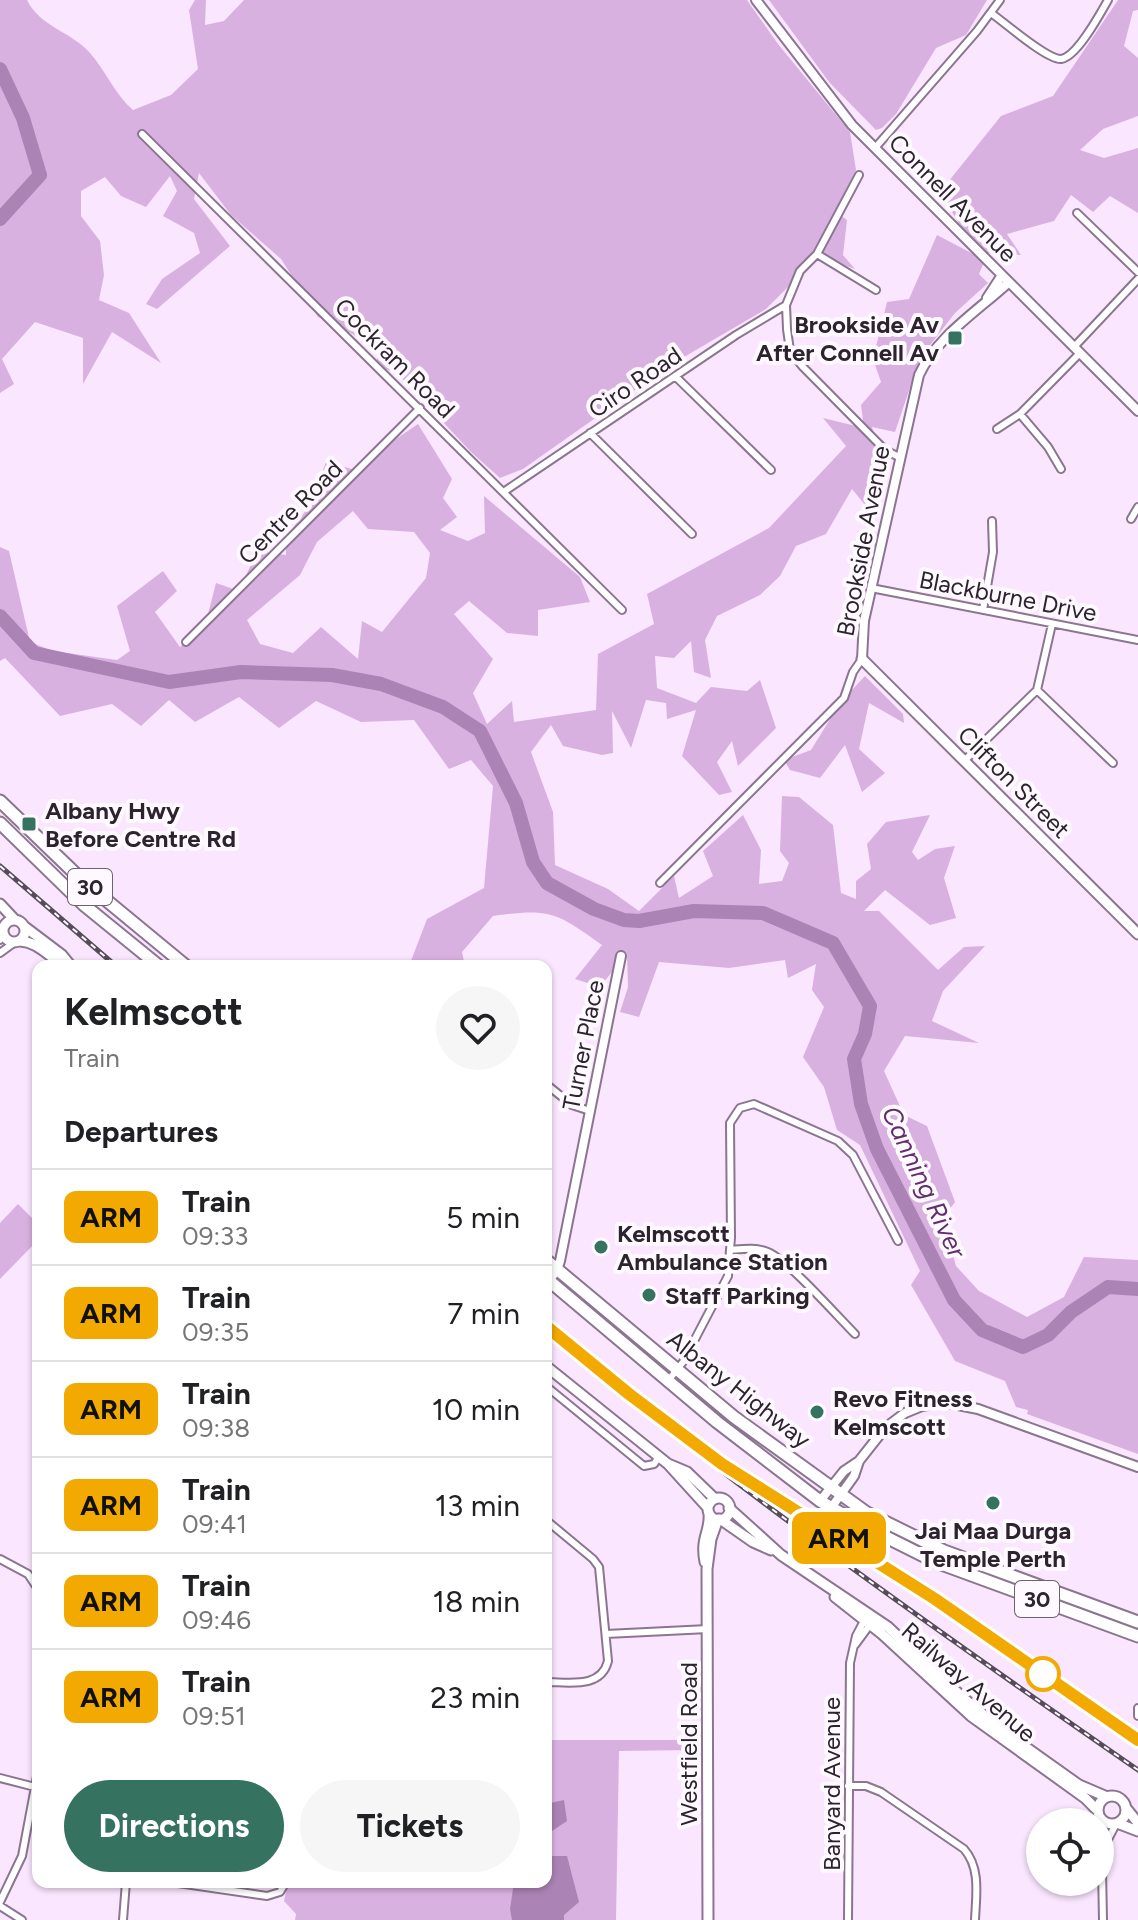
<!DOCTYPE html>
<html lang="en">
<head>
<meta charset="utf-8">
<style>
  :root { --surface:#fff; --page:#f6f6f6; --text:#202124; --muted:#757577; --line:#e0e0e0; --accent:#357360 }
  body { margin:0; font-family:Figtree,sans-serif; background:var(--page); color:var(--text); height:100vh; display:flex; flex-direction:column; font-size:30px; white-space:nowrap }
  * { box-sizing:border-box; margin:0 }
  p { font-size:26px; color:var(--muted) }
  .icon { flex:none; width:44px; height:44px; fill:none; stroke:currentColor; stroke-width:2; stroke-linecap:round; stroke-linejoin:round }
  .map { position:relative; flex:1; overflow:hidden }
  .drawer { position:absolute; left:32px; top:960px; width:520px; height:928px; display:flex; flex-direction:column; background:var(--surface); border-radius:16px; box-shadow:0 2px 6px #0004 }
  .drawer>* { flex:none }
  .badge { padding:0 16px; border-radius:12px; font-size:28px; line-height:52px }
  .tools { position:absolute; left:1026px; top:1808px; display:grid; gap:16px }
  .tools a { display:grid; place-items:center; width:88px; height:88px; border-radius:50%; background:var(--surface); box-shadow:0 2px 6px #0004; font-size:40px }
  .map>.badge { position:absolute; translate:-50% -50%; box-shadow:0 0 0 4px #fff }
  h2 { padding:0 32px; font-size:30px; line-height:72px }
  .round { display:grid; place-items:center; flex:none; width:84px; height:84px; border-radius:42px; background:var(--page) }
  .overview { display:flex; align-items:center; justify-content:space-between; height:136px; padding:0 32px }
  h1 { font-size:38px; font-weight:700; line-height:60px }
  .cta { display:flex; gap:16px; margin-top:auto; padding:16px 32px }
  .cta a { flex:1; height:92px; border-radius:48px; background:var(--accent); color:#fff; font-size:32px; font-weight:700; line-height:92px; text-align:center }
  .cta a+a { background:var(--page); color:var(--text) }
  ul { padding:0; list-style:none }
  li { display:flex; align-items:center; gap:24px; height:96px; padding:0 32px; border-top:2px solid var(--line) }
  li div { flex:1 }
  li b { display:block; font-size:30px }
  li em { font-style:normal }
  li .badge { min-width:88px; font-weight:700; text-align:center }
  .map>svg:first-child { display:block }
  .green { fill:#d9b1e1; fill-rule:evenodd }
  .water { fill:#ac83b5 }
  .lines { fill:none; stroke-linecap:round; stroke-linejoin:round }
  .river { stroke:#ac83b5; stroke-width:14 }
  .minor-casing { stroke:#8b7590; stroke-width:10 }
  .tertiary-casing { stroke:#8b7590; stroke-width:12 }
  .secondary-casing { stroke:#8b7590; stroke-width:13 }
  .trunk-casing { stroke:#8b7590; stroke-width:15 }
  .minor { stroke:#fff; stroke-width:6 }
  .tertiary { stroke:#fff; stroke-width:8 }
  .secondary { stroke:#fff; stroke-width:9 }
  .trunk { stroke:#fff; stroke-width:11 }
  .rail-casing { stroke:#574c59; stroke-width:5 }
  .rail { stroke:#fef9ff; stroke-width:2; stroke-dasharray:6; stroke-linecap:butt }
  .line-casing { stroke:#fff; stroke-width:18 }
  .line { stroke:#f2a900; stroke-width:12 }
  .poi-dot { fill:#357360; stroke:#fef9ff; stroke-width:3 }
  .stop-dot { fill:#fff; stroke:#f2a900; stroke-width:4 }
  .labels { text-anchor:middle; dominant-baseline:central; stroke-width:8; stroke-linejoin:round; paint-order:stroke }
  .shield { fill:#fef9ff; stroke:#6b636d; stroke-width:2 }
  .shield-label { font-size:22px; font-weight:bold; fill:#2c232e }
  .street-label { font-size:24px; fill:#2c232e; stroke:#fef9ff }
  .poi-label { font-size:24px; font-weight:bold; fill:#2c232e; stroke:#fef9ff; text-anchor:start }
  .water-label { font-size:26px; font-style:italic; fill:#622e6d; stroke:#fef9ff }
</style>
</head>
<body>
<div class="map">
<svg width="1138" height="1920" viewBox="0 0 1138 1920">
  <rect width="100%" height="100%" fill="#fae6fe"/>
  <!-- green -->
  <path class="green" d="M0 0H27C40 27 72 32 90 53 106 71 115 95 133 110L171 95 198 69 189 10 195 0H206L205 25 224 21 244 0H747L778 44 850 132 856 170 835 211 847 220 843 255 855 269 811 254 789 286 766 309 672 364 523 469 500 478 471 452 397 373 375 366 379 351 343 328 318 317 281 259 231 215 199 173 194 199 230 246 157 309 146 304 162 279 200 253 194 233 163 216 177 191 170 176 146 207 121 196 105 177 81 191V216L100 241 104 275 99 300 129 313 161 363 112 332 83 384V338L35 322 2 359 14 384 0 393Z
    M769 0H987L966 35 936 48 896 114 882 128 876 130 829 82Z
    M1118 0H1138V10L1133 11 1124 46 1138 58V116L1103 129 1080 150 1104 158 1138 148V213L1110 196 1093 212 1071 195 1054 221 1007 234 1021 255 988 253 979 274 988 283 955 313 920 358 895 432 872 427 884 469 866 506 852 489 826 534 796 546 780 576 760 595 717 616 705 640 711 678 694 672 691 641 674 658 655 656 657 688 696 703 711 687 747 691 760 680 776 728 738 766 732 741 717 762 732 792 719 795 682 756 696 710 667 719 666 703 646 700 631 748 612 711 613 753 602 755 563 746 551 725 531 752 553 812 555 865 608 889 639 911 674 876 679 898 713 876 703 851 743 815 761 850 759 884 782 881 789 863 780 851 782 796 799 797 833 825 841 893 856 899V881L871 869 867 844 886 822 930 815 912 852 918 860 935 849 955 846 944 878 956 918 930 925 885 890 864 911H879L938 970 964 947 985 946 943 991 932 1021 979 1043 905 1036 884 1071 904 1115 927 1126 955 1202 943 1218 956 1266 979 1291 1027 1317 1064 1297 1084 1257 1138 1260V1454L1027 1414 1028 1410 1016 1407 1005 1381 955 1361 911 1285 920 1271 860 1145 837 1130 824 1087 803 1057 824 1007 812 990 816 964 788 978 785 960 729 968 659 962 639 1017 620 1012 628 987 627 953 600 987 575 979 602 945C556 912 550 908 493 916L462 952 465 966H409L427 919 484 888 493 786 471 760 449 769 414 720 361 722 316 701 279 728 239 697 195 722 169 700 141 726 112 704 60 716 5 658 0 661V547L9 551 30 642 53 651 117 660 130 651 117 606 163 571 177 591 155 612 180 647 205 626 216 583 239 591 257 551 286 555V537L310 505 326 462 352 469 418 424 452 479 443 498 457 517 440 530 468 541 485 533 484 496 580 577 590 602 538 610V636L507 633 469 601 454 614 493 659 473 693 487 724 512 701 514 722 596 710 598 654 654 624 647 594 769 528 846 446 823 418 864 428 861 405 881 382 873 359 887 302 909 299 937 235 979 257 940 192 1001 116 1053 96ZM353 511 368 529 414 532 430 553 426 578 382 632 362 621 358 659 321 627 293 653 260 644 247 620 300 575 317 542Z
    M865 676 903 714 904 723 869 703 859 749 885 773 862 792 845 745 820 778 790 770 784 760 811 750 840 703Z
    M18 1204 38 1224V1240L0 1279V1223Z
    M546 1740H694V1750L619 1751 616 1920H295L296 1914 284 1901 288 1882H546Z"/>
  <!-- water -->
  <path class="water" d="M564 1800 567 1821 546 1835 550 1856H567L579 1902 564 1915V1920H512L510 1909 514 1882H546V1804Z"/>
  <g class="lines">
    <!-- river -->
    <path class="river" d="M0 69 23 118 40 175 0 219
      M0 616 34 653 169 682 241 672 332 675 381 684 443 707 480 731 516 803 533 862 547 883 594 909 624 920 639 921 694 911 763 913 833 943 870 1006 865 1034 854 1059 861 1104 877 1149 954 1300 982 1330 1023 1347 1048 1335 1071 1312 1108 1287 1138 1289"/>
    <defs>
      <path id="minor" d="M991 13C1004 22 1047 60 1061 59 1077 57 1100 14 1108 0
        M142 134 622 610
        M875 148 977 31 1000 0
        M859 175 817 254 800 271 786 305 787 329 790 351 803 367 885 450 899 457
        M1077 213 1138 272
        M817 254 876 290
        M1074 347 1138 279
        M675 376 771 470
        M1020 414 1048 447 1061 469
        M997 429 1020 414 1080 353
        M590 433 692 534
        M505 491 736 335 786 305
        M1131 519 1138 507
        M871 588 1138 640
        M983 610 993 552 992 521
        M186 642 420 408
        M1037 690 1113 763
        M964 761 1037 690 1052 624
        M660 883 844 698 853 672 862 659
        M0 940 3 932
        M0 953 15 942
        M546 1084 572 1105 590 1111
        M730 1250C743 1249 756 1247 768 1252 788 1260 837 1316 855 1334
        M668 1381 683 1362 728 1276 731 1237 730 1123 740 1108 754 1104 838 1141 853 1155 898 1241
        M546 1386 644 1466 654 1464 659 1457
        M546 1520 593 1559 599 1567 608 1661C601 1689 569 1682 546 1682
        M0 1559 28 1574 38 1589
        M606 1634 708 1629
        M855 1645 872 1622
        M1138 1708V1716
        M0 1778 35 1787
        M848 1786H866L881 1792 964 1849C981 1868 976 1896 975 1920
        M1101 1818 1103 1920
        M1104 1847 1116 1824
        M171 1882 267 1896 280 1892 286 1882
        M0 1902 22 1856 38 1771
        M0 1906 22 1920
        M123 1920 126 1882
        M848 1920 850 1663 856 1636 865 1619"/>
      <path id="tertiary" d="M756 0 852 125 1138 411
        M987 298 1002 275
        M862 659 864 621 919 375C937 336 979 310 1009 282
        M549 1281 557 1270 560 1261 621 956
        M820 1501 844 1471 859 1461 885 1428 905 1413 922 1406 943 1402 978 1409 1138 1467
        M831 1508 854 1476 859 1461"/>
      <path id="secondary" d="M862 659 1138 934
        M0 904 15 920
        M3 931a11 11 0 1 1 22 0a11 11 0 1 1-22 0Z
        M25 927 62 955 71 966
        M20 941C39 942 49 958 66 966
        M546 1366 668 1464 687 1472 715 1499
        M668 1464 708 1508
        M708 1509a11 11 0 1 1 22 0a11 11 0 1 1-22 0Z
        M729 1508 781 1555 888 1627 961 1696 1000 1729 1079 1785 1107 1797
        M720 1519 753 1542 771 1550
        M705 1562C700 1537 711 1531 709 1513
        M835 1597 882 1634 971 1716 1085 1798 1098 1811
        M1098 1810a14 14 0 1 1 28 0a14 14 0 1 1-28 0Z
        M1126 1808 1138 1823
        M1117 1823 1138 1831
        M708 1920 707 1569 711 1539 718 1519"/>
      <path id="trunk" d="M0 801 83 881 186 966
        M0 823 84 905 159 966
        M546 1260 734 1417 867 1513 944 1551 1138 1622
        M546 1278 717 1422 820 1501 858 1523 936 1562 1138 1636"/>
    </defs>
    <!-- minor casing -->
    <use href="#minor" class="minor-casing"/>
    <!-- tertiary casing -->
    <use href="#tertiary" class="tertiary-casing"/>
    <!-- secondary casing -->
    <use href="#secondary" class="secondary-casing"/>
    <!-- trunk casing -->
    <use href="#trunk" class="trunk-casing"/>
    <!-- minor -->
    <use href="#minor" class="minor"/>
    <!-- tertiary -->
    <use href="#tertiary" class="tertiary"/>
    <!-- secondary -->
    <use href="#secondary" class="secondary"/>
    <!-- trunk -->
    <use href="#trunk" class="trunk"/>
    <defs>
      <path id="rail" d="M0 866 116 966
        M546 1331C735 1489 936 1630 1138 1770
        M769 1494 935 1599 1138 1740"/>
    </defs>
    <!-- rail casing -->
    <use href="#rail" class="rail-casing"/>
    <!-- rail -->
    <use href="#rail" class="rail"/>
  </g>
  <g class="lines">
    <defs>
      <path id="line" d="M546 1326 629 1394 722 1464 935 1599 1138 1740"/>
    </defs>
    <!-- line casing -->
    <use href="#line" class="line-casing"/>
    <!-- line -->
    <use href="#line" class="line"/>
  </g>
  <!-- markers -->
  <g class="poi-dot">
    <rect x="947" y="330" width="16" height="16" rx="4"/>
    <rect x="21" y="816" width="16" height="16" rx="4"/>
    <circle cx="601" cy="1247" r="8"/>
    <circle cx="649" cy="1295" r="8"/>
    <circle cx="817" cy="1412" r="8"/>
    <circle cx="993" cy="1503" r="8"/>
  </g>
  <circle class="stop-dot" cx="1043" cy="1674" r="16"/>
  <g class="labels">
    <!-- shield labels -->
    <g class="shield">
      <rect x="68" y="869" width="44" height="36" rx="6"/>
      <rect x="1015" y="1581" width="44" height="36" rx="6"/>
    </g>
    <g class="shield-label">
      <text x="90" y="887">30</text>
      <text x="1037" y="1599">30</text>
    </g>
    <!-- street labels -->
    <g class="street-label">
      <text transform="translate(953 198) rotate(45)">Connell Avenue</text>
      <text transform="translate(395 358) rotate(45)">Cockram Road</text>
      <text transform="translate(635 382) rotate(-34)">Ciro Road</text>
      <text transform="translate(290 512) rotate(-45)">Centre Road</text>
      <text transform="translate(863 541) rotate(-79)">Brookside Avenue</text>
      <text transform="translate(1008 596) rotate(11)">Blackburne Drive</text>
      <text transform="translate(1014 782) rotate(45)">Clifton Street</text>
      <text transform="translate(583 1045) rotate(-79)">Turner Place</text>
      <text transform="translate(739 1389) rotate(38)">Albany Highway</text>
      <text transform="translate(969 1682) rotate(41)">Railway Avenue</text>
      <text transform="translate(688 1744) rotate(-90)">Westfield Road</text>
      <text transform="translate(831 1784) rotate(-90)">Banyard Avenue</text>
    </g>
    <!-- poi labels -->
    <g class="poi-label">
      <text x="939" y="324" text-anchor="end">Brookside Av<tspan x="939" dy="28">After Connell Av</tspan></text>
      <text x="45" y="810">Albany Hwy<tspan x="45" dy="28">Before Centre Rd</tspan></text>
      <text x="617" y="1233">Kelmscott<tspan x="617" dy="28">Ambulance Station</tspan></text>
      <text x="665" y="1295">Staff Parking</text>
      <text x="833" y="1398">Revo Fitness<tspan x="833" dy="28">Kelmscott</tspan></text>
      <text x="993" y="1530" text-anchor="middle">Jai Maa Durga<tspan x="993" dy="28">Temple Perth</tspan></text>
    </g>
    <!-- water labels -->
    <g class="water-label">
      <text transform="translate(924 1182) rotate(65)">Canning River</text>
    </g>
  </g>
</svg>
<div class="tools">
<a><svg class="icon" aria-label="locate" viewBox="0 0 24 24"><circle cx="12" cy="12" r="6"/><path d="M12 2v4M12 18v4M2 12h4M18 12h4"/></svg></a>
</div>
<b class="badge" style="left:839px;top:1538px;background:#f2a900;color:#111">ARM</b>
<section class="drawer">
<div class="overview"><div><h1>Kelmscott</h1><p>Train</p></div><a class="round"><svg class="icon" aria-label="heart" viewBox="0 0 24 24"><path d="M12 20l-8-8c-3-5 5-10 8-4 3-6 11-1 8 4z"/></svg></a></div>
<h2>Departures</h2>
<ul>
<li><span class="badge" style="background:#f2a900;color:#111">ARM</span><div><b>Train</b><p>09:33</p></div><em>5 min</em></li>
<li><span class="badge" style="background:#f2a900;color:#111">ARM</span><div><b>Train</b><p>09:35</p></div><em>7 min</em></li>
<li><span class="badge" style="background:#f2a900;color:#111">ARM</span><div><b>Train</b><p>09:38</p></div><em>10 min</em></li>
<li><span class="badge" style="background:#f2a900;color:#111">ARM</span><div><b>Train</b><p>09:41</p></div><em>13 min</em></li>
<li><span class="badge" style="background:#f2a900;color:#111">ARM</span><div><b>Train</b><p>09:46</p></div><em>18 min</em></li>
<li><span class="badge" style="background:#f2a900;color:#111">ARM</span><div><b>Train</b><p>09:51</p></div><em>23 min</em></li>
</ul>
<div class="cta"><a>Directions</a><a>Tickets</a></div>
</section>
</div>
</body>
</html>
